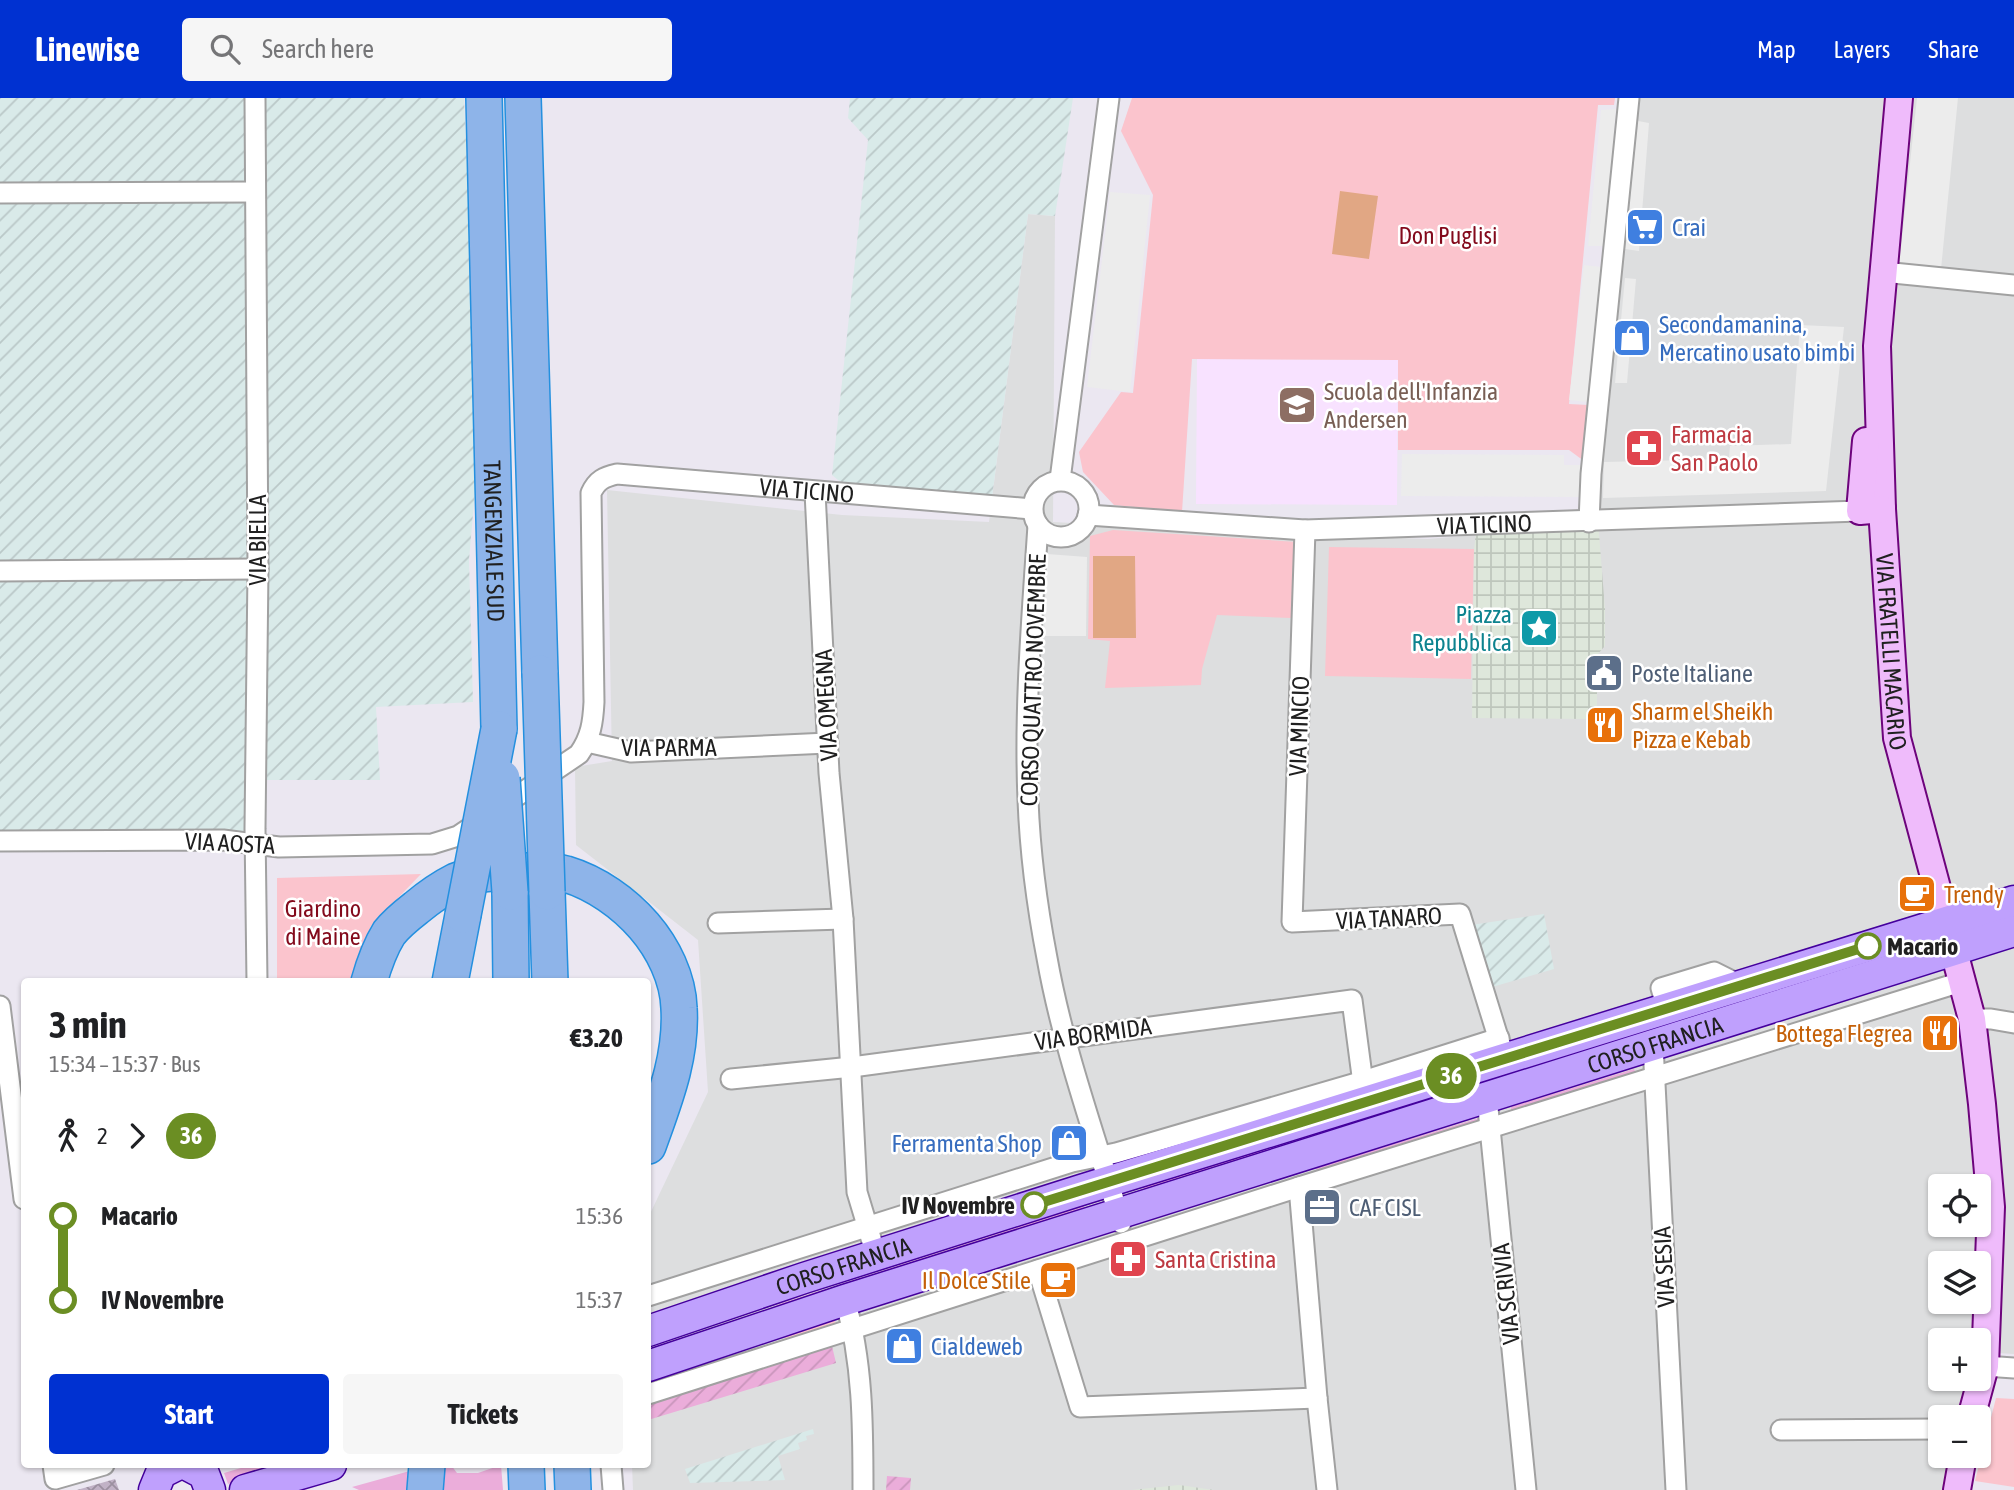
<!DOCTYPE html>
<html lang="en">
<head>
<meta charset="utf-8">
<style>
  :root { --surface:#fff; --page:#f6f6f6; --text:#202124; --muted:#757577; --accent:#0031d1 }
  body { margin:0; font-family:"Asap Condensed",sans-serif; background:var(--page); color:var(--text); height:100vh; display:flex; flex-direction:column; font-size:26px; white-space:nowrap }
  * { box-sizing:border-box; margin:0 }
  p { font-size:23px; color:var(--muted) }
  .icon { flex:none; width:38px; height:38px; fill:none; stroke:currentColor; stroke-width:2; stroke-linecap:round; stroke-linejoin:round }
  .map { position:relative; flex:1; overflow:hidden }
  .side { position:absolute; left:21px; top:880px; width:630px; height:490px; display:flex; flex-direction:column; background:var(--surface); border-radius:7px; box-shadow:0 2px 5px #0004 }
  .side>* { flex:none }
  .badge { padding:0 14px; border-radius:23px; font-size:24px; line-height:46px }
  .tools { position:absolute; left:1928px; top:1076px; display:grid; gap:14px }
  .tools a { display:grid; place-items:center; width:63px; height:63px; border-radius:7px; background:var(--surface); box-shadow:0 2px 5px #0004; font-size:35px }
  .map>.badge { position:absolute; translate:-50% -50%; box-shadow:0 0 0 4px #fff }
  .legs { display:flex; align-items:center; gap:10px; height:77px; padding:0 28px; font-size:23px }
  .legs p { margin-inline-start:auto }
  .overview { display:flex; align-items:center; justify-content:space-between; height:119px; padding:0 28px }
  h1 { font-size:38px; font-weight:700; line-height:52px }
  .cta { display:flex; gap:14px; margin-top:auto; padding:14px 28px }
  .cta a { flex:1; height:80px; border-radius:7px; background:var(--accent); color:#fff; font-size:28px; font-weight:700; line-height:80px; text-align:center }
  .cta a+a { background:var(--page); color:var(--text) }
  ul { padding:0 28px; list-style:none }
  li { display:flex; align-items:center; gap:24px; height:84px; font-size:26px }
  li i { display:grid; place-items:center; width:10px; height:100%; margin:0 9px; background:currentColor }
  li i::after { content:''; width:18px; height:18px; margin:-9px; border:5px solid; border-radius:50%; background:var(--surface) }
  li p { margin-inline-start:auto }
  li:first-child i { background:linear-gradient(#0000 50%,currentColor 0) }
  li:last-child i { background:linear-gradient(currentColor 50%,#0000 0) }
  header { display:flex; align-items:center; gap:42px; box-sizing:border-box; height:98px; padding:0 35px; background:var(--accent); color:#fff }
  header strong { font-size:33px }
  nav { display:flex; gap:38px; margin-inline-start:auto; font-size:24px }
  .search { width:490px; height:63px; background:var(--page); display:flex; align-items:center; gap:18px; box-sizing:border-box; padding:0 24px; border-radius:7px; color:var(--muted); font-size:26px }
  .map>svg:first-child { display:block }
  .residential { fill:#dddedf; fill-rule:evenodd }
  .industrial { fill:url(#industrial-furrows) }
  .education { fill:#f8e2ff }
  .construction { fill:url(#construction-cross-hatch) }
  .grass { fill:#ebadda }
  .park { fill:#fbc4cd }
  .garden { fill:url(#garden-furrows) }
  .pitch { fill:#e1a784 }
  .parking { fill:#ececec }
  .plaza { fill:url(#plaza-grid) }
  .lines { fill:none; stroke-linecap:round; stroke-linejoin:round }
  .street-casing { stroke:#a1a1a1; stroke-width:23 }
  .secondary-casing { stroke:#6d037c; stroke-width:30 }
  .primary-casing { stroke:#44009d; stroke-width:33 }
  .highway-casing { stroke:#2490df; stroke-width:38 }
  .street { stroke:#fff; stroke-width:19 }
  .secondary { stroke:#efbbfb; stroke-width:26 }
  .primary { stroke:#bfa0fd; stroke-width:30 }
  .highway { stroke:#8eb4e9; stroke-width:35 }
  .highway-bridge-casing { stroke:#2490df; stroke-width:38; stroke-linecap:butt }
  .highway-bridge { stroke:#8eb4e9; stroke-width:35 }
  .line-1-casing { stroke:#fff; stroke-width:16 }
  .line-1 { stroke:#6b8e23; stroke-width:10 }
  .stop-1-dot { fill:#fff; stroke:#6b8e23; stroke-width:3.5 }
  .labels { text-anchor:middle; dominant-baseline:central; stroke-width:5; stroke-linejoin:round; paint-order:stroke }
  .shop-label { font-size:24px; fill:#366cbe; stroke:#fff; text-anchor:start }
  .park-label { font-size:24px; fill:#830a1c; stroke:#fff }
  .education-label { font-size:24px; fill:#785e54; stroke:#fff; text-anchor:start }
  .health-label { font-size:24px; fill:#be3a42; stroke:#fff; text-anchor:start }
  .street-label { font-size:24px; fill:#202020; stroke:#fff }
  .culture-label { font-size:24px; fill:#0d838f; stroke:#fff; text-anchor:end }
  .service-label { font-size:24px; fill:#4e5e75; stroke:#fff; text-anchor:start }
  .food-label { font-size:24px; fill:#c56008; stroke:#fff; text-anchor:start }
  .stop-label { font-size:24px; font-weight:bold; fill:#202020; stroke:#fff; text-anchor:start }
</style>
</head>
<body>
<header>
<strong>Linewise</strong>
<div class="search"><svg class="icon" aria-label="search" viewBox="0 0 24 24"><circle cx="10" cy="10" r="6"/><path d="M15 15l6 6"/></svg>Search here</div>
<nav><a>Map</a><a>Layers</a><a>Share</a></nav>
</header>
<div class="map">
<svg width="2014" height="1392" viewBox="0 0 2014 1392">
  <defs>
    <pattern id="industrial-furrows" width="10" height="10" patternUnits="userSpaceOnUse" patternTransform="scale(1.75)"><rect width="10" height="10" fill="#d9eae9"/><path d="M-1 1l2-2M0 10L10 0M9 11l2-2" fill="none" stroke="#bac8c8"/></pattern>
    <pattern id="construction-cross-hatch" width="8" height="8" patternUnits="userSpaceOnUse" patternTransform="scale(1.75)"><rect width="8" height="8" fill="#c1b2c6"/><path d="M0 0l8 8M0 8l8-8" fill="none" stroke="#9c90a0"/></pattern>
    <pattern id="garden-furrows" width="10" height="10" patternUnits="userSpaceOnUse" patternTransform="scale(1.75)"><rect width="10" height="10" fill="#ebadda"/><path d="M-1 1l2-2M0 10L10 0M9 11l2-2" fill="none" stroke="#c995bb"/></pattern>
    <pattern id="plaza-grid" width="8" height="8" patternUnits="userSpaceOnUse" patternTransform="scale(1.75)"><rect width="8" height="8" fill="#dee7db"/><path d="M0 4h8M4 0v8" fill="none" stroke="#bec6bc"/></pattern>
  </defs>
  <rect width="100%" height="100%" fill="#ebe7f1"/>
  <!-- residential -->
  <path class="residential" d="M1634 0H2014V1256L1997 1255 1979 1242H1941V1281H1965L1960 1319 1941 1320V1358H1954L1949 1392H633L632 1367H648V1120L708 994 698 842 576 747 575 669 612 663 607 392 842 417 989 424 1028 116 1055 118 1053 424 1242 434 1428 441 1593 427ZM1941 1088H1979V1127H1941ZM1941 1166H1979V1204H1941Z"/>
  <!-- industrial -->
  <path class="industrial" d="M0 0H464L474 230 476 381 469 462 473 604 376 609 380 682H262L259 739 0 740Z
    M850 0H1073L1055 118 1028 116 992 400 854 390 838 382 832 377 868 42 848 20Z
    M1544 816 1554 871 1492 889 1471 827Z
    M813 1331 814 1336 806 1338 807 1342 798 1345 800 1351 778 1358 785 1382 690 1385 685 1371Z"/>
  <!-- education -->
  <path class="education" d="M1197 261 1398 262 1397 407 1196 406Z"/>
  <!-- construction -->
  <path class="construction" d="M115 1381 119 1392H77Z"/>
  <!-- grass -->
  <path class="grass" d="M1921 851 1145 1094 1143 1089 1787 886Z
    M1634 971 1636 975 1511 1013V1009Z
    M1479 1020 1484 1023 1318 1076 1316 1070Z
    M1084 1108 1085 1113 713 1234 782 1205Z
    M251 1367H289L228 1386 224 1375Z
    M443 1367H451L457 1375H478L501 1367 503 1392H437Z
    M417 1371 416 1392H359L352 1389Z"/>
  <!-- park -->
  <path class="park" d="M1132 0H1615L1614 7H1598L1569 306 1588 307 1584 363 1569 352H1398V262L1192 261 1182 414 1114 407 1083 374 1079 354 1121 294 1133 295 1153 97 1121 33Z
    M1113 432 1297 444 1291 520 1217 517 1202 571 1201 587 1105 590 1110 543 1088 541 1090 438Z
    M1329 449 1474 451 1471 581 1325 578Z
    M421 776 371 828 350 884H277V780Z
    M833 1218 839 1235 788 1251 784 1235Z
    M1996 1300 2014 1301V1389L1975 1383Z"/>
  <!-- garden -->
  <path class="garden" d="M832 1248 836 1265 648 1322V1303Z
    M887 1378 911 1380 910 1392H886Z"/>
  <!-- pitch -->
  <path class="pitch" d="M1340 93 1378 98 1369 161 1332 156Z
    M1093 458H1135L1136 540H1093Z"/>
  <!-- parking -->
  <path class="parking" d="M1917 0H1958L1941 171 1899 168Z
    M1616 11 1605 148H1588L1601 12Z
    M1638 23 1649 25 1639 153 1625 151Z
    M1110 94 1150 97 1130 294 1087 289Z
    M1584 167 1601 169 1587 304 1569 302Z
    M1625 180 1636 181 1627 285H1615Z
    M1800 227 1844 229 1826 393 1603 400 1604 364 1729 361 1730 348 1791 346Z
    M1402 356 1564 357V367H1583V399L1401 398Z
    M1047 456 1087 459 1086 538H1044Z"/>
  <!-- plaza -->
  <path class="plaza" d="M1598 423 1605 511V548L1597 557V621L1472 620 1474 451 1477 427Z
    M1179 1387 1214 1392H1131L1141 1391Z"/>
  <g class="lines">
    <defs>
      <g id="street">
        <path d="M255 0 258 471 255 731 257 884"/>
        <path d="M0 95 255 94"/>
        <path d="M1883 174 2014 187"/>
        <path d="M1060 382 1109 0"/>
        <circle cx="1061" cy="411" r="28"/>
        <path d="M815 394 829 675 843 821 857 1094 876 1157"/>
        <path id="s1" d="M1088 417 1305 432 1860 413"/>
        <path d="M1589 424 1591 376 1629 0"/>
        <path d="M1038 427C1032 519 1024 610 1028 702 1030 754 1037 808 1047 860 1063 950 1095 1037 1121 1125"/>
        <path d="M1305 432 1292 824 1460 816 1502 952"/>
        <path d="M0 473 258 471"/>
        <path d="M587 644 631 654 828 645"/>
        <path id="s2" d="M0 743 223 742 279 749 432 746 458 738 579 656C591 639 593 624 594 604L591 395C597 382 604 379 617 376L1032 411"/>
        <path d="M718 825 843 821"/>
        <path d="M0 908 24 1101"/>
        <path d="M1667 911 1661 890 1714 874 1742 888"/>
        <path d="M1972 921H1991L2014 925"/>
        <path d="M1653 947 1676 1392"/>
        <path d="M731 981 852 969 1352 902 1364 993"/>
        <path d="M1487 1000 1526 1392"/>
        <path d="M1299 1089 1317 1300 1327 1392"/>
        <path d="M1038 1172 1080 1309 1317 1300"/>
        <path d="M648 1198 1072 1064 1116 1055 1363 983 1499 940"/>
        <path d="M845 1202C863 1264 863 1328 863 1392"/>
        <path d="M1985 1268 2014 1270"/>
        <path d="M648 1296 1299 1089 1961 884"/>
        <path d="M1781 1332 1941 1331"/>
        <path d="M53 1367 55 1381 104 1367"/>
        <path d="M611 1367 613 1392"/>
      </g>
      <g id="secondary">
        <path id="s3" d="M1899 0 1877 248 1882 411 1897 640 1972 921 1982 1006 1991 1109 1985 1268 1971 1320"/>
        <path d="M1866 343 1860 413 1882 411"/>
        <path d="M1957 1392 1963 1358"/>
      </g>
      <g id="primary">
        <path id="s4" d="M648 1233 804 1180 1081 1092 2014 803"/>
        <path id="s5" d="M648 1268 845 1202 2014 833"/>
        <path d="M187 1367 204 1376 210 1392"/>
        <path d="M154 1392 161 1375 177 1367"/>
        <path d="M245 1392 331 1367"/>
      </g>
      <g id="highway">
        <path id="s6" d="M484 0 499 631"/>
        <path d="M523 0 540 575"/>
        <path d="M510 794 511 884"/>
        <path d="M547 794 550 884"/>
        <path d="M369 884C374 866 379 851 389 835 396 826 407 817 416 810 428 800 442 790 456 783 472 776 490 775 508 774 526 773 547 771 566 776 596 785 624 805 644 828 663 850 678 880 679 910 682 959 664 1003 648 1048"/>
        <path d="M450 884 463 817"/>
        <path d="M526 1367 527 1392"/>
        <path d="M572 1367 573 1392"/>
        <path d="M425 1392 427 1367"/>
      </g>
    </defs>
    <!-- street casing -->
    <use href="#street" class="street-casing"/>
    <!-- secondary casing -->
    <use href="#secondary" class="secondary-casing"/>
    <!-- primary casing -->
    <use href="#primary" class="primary-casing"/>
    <!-- highway casing -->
    <use href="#highway" class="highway-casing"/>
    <!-- street -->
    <use href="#street" class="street"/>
    <!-- secondary -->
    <use href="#secondary" class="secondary"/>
    <!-- primary -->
    <use href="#primary" class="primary"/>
    <!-- highway -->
    <use href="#highway" class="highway"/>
    <defs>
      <path id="highway-bridge" d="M540 575 547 794
        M502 680 510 794
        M463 817 499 631"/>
    </defs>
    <!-- highway-bridge casing -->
    <use href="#highway-bridge" class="highway-bridge-casing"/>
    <!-- highway-bridge -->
    <use href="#highway-bridge" class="highway-bridge"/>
  </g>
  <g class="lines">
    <defs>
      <path id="line-1" d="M1034 1107 1868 848"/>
    </defs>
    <!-- line-1 casing -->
    <use href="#line-1" class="line-1-casing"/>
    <!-- line-1 -->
    <use href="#line-1" class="line-1"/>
  </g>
  <!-- icons -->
  <defs>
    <symbol id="supermarket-square" viewBox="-11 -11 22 22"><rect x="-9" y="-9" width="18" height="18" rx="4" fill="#3f7fe0" stroke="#fff"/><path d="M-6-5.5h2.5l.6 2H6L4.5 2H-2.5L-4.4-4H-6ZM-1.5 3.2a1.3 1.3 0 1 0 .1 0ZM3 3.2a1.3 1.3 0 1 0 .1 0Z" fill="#fff"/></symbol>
    <symbol id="shop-square" viewBox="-11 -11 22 22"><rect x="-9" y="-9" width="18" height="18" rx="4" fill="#3f7fe0" stroke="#fff"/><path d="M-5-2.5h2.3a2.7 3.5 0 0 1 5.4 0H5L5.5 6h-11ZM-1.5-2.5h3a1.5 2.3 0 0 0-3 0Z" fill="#fff"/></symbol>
    <symbol id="school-square" viewBox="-11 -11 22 22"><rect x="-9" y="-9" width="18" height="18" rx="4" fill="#8d6e63" stroke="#fff"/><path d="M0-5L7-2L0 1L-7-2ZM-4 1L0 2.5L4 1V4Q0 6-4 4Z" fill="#fff"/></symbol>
    <symbol id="pharmacy-square" viewBox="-11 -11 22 22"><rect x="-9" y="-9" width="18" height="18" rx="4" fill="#e0444e" stroke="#fff"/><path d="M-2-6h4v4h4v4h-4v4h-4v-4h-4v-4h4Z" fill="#fff"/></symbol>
    <symbol id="sight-square" viewBox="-11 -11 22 22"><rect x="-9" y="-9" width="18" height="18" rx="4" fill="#0f9aa8" stroke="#fff"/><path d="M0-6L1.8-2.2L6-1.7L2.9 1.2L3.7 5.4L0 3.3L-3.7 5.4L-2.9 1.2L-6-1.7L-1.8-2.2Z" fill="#fff"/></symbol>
    <symbol id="civic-square" viewBox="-11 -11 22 22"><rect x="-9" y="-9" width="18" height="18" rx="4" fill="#5c6f8a" stroke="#fff"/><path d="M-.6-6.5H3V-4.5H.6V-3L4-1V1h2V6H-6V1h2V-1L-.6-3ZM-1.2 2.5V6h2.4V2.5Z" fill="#fff"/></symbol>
    <symbol id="restaurant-square" viewBox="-11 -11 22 22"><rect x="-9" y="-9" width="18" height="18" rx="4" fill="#e8710a" stroke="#fff"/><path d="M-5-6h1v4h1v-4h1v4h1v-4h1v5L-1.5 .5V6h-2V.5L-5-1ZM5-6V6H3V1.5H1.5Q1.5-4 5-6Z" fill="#fff"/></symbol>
    <symbol id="cafe-square" viewBox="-11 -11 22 22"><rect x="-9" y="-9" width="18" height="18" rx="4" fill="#e8710a" stroke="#fff"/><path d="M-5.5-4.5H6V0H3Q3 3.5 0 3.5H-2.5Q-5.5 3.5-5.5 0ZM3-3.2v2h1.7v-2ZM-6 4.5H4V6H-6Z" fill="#fff"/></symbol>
    <symbol id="office-square" viewBox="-11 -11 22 22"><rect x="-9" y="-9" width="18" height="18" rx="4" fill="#5c6f8a" stroke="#fff"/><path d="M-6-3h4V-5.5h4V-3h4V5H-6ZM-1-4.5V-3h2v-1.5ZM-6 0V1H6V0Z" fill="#fff"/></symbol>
  </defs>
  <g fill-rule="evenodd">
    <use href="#supermarket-square" x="1623" y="107" width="44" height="44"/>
    <use href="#shop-square" x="1610" y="218" width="44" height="44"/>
    <use href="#school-square" x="1275" y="285" width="44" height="44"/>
    <use href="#pharmacy-square" x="1622" y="328" width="44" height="44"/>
    <use href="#sight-square" x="1517" y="508" width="44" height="44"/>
    <use href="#civic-square" x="1582" y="553" width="44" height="44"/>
    <use href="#restaurant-square" x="1583" y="605" width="44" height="44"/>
    <use href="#cafe-square" x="1895" y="774" width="44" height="44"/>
    <use href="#restaurant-square" x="1918" y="913" width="44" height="44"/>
    <use href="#shop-square" x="1047" y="1023" width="44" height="44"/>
    <use href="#office-square" x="1300" y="1087" width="44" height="44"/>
    <use href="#pharmacy-square" x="1106" y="1139" width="44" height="44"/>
    <use href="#cafe-square" x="1036" y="1160" width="44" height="44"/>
    <use href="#shop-square" x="882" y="1226" width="44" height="44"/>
  </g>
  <!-- markers -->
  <g class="stop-1-dot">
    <circle cx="1868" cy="848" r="12"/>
    <circle cx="1034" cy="1107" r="12"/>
  </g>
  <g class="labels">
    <!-- shop labels -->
    <g class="shop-label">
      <text x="1672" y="129">Crai</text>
      <text x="1659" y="226">Secondamanina,<tspan x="1659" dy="28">Mercatino usato bimbi</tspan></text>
      <text x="1042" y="1045" text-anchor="end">Ferramenta Shop</text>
      <text x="931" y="1248">Cialdeweb</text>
    </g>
    <!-- park labels -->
    <g class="park-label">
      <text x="1448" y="137">Don Puglisi</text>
      <text x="323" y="810">Giardino<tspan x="323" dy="28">di Maine</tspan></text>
    </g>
    <!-- education labels -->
    <g class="education-label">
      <text x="1324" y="293">Scuola dell'Infanzia<tspan x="1324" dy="28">Andersen</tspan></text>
    </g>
    <!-- health labels -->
    <g class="health-label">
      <text x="1671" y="336">Farmacia<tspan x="1671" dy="28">San Paolo</tspan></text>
      <text x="1155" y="1161">Santa Cristina</text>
    </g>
    <!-- street labels -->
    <g class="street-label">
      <text stroke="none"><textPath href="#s2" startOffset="1094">VIA TICINO</textPath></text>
      <text stroke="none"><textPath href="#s1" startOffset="397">VIA TICINO</textPath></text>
      <text transform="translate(257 442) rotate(-90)">VIA BIELLA</text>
      <text stroke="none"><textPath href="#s6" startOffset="443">TANGENZIALE SUD</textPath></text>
      <text stroke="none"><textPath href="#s3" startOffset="555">VIA FRATELLI MACARIO</textPath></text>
      <text transform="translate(1033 582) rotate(-88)">CORSO QUATTRO NOVEMBRE</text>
      <text transform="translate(826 607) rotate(-93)">VIA OMEGNA</text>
      <text transform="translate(1299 628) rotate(-88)">VIA MINCIO</text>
      <text x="669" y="649">VIA PARMA</text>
      <text transform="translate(230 745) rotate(3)">VIA AOSTA</text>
      <text transform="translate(1389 820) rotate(-3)">VIA TANARO</text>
      <text transform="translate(1093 936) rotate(-8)">VIA BORMIDA</text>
      <text stroke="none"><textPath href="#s5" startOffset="1057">CORSO FRANCIA</textPath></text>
      <text stroke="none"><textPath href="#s4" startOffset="206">CORSO FRANCIA</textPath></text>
      <text transform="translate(1664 1169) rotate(-93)">VIA SESIA</text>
      <text transform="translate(1506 1196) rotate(-96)">VIA SCRIVIA</text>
    </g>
    <!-- culture labels -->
    <g class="culture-label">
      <text x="1512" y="516">Piazza<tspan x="1512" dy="28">Repubblica</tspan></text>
    </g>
    <!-- service labels -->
    <g class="service-label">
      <text x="1631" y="575">Poste Italiane</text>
      <text x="1349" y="1109">CAF CISL</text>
    </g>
    <!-- food labels -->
    <g class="food-label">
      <text x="1632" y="613">Sharm el Sheikh<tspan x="1632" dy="28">Pizza e Kebab</tspan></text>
      <text x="1944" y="796">Trendy</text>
      <text x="1913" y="935" text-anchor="end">Bottega Flegrea</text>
      <text x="1031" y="1182" text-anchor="end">Il Dolce Stile</text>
    </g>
    <!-- stop labels -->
    <g class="stop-label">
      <text x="1887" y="848">Macario</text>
      <text x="1015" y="1107" text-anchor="end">IV Novembre</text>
    </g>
  </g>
</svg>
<div class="tools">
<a><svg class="icon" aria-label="locate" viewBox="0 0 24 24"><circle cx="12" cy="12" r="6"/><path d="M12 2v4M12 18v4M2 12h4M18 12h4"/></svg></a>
<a><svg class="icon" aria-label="layers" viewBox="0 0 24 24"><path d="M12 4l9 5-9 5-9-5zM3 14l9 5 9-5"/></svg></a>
<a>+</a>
<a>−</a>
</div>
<b class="badge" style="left:1451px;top:978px;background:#6b8e23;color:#fff">36</b>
<section class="side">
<div class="overview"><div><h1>3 min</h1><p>15:34 – 15:37 · Bus</p></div><b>€3.20</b></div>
<div class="legs"><svg class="icon" aria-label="walk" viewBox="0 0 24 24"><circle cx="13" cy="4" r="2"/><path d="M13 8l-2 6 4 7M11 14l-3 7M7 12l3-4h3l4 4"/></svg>2<svg class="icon" aria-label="forward" viewBox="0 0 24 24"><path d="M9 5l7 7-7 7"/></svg><b class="badge" style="background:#6b8e23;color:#fff">36</b></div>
<ul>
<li><i style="color:#6b8e23"></i><b>Macario</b><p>15:36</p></li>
<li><i style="color:#6b8e23"></i><b>IV Novembre</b><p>15:37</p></li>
</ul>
<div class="cta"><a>Start</a><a>Tickets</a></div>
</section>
</div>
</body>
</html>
